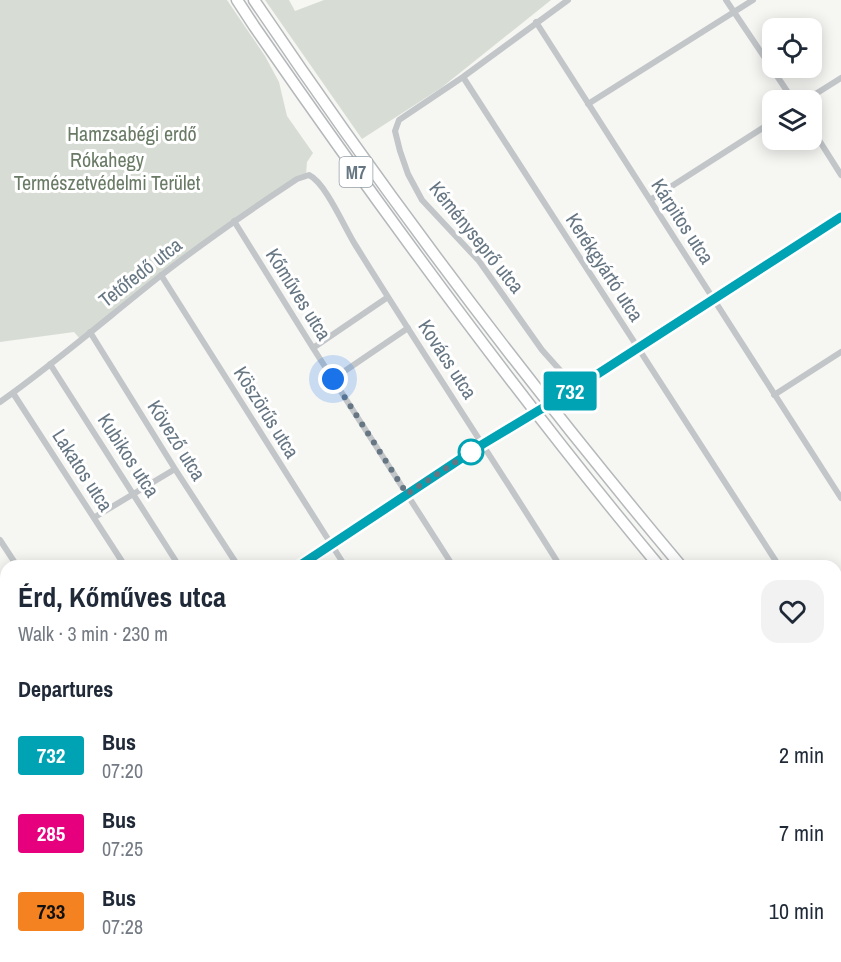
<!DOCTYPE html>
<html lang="en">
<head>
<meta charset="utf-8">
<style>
  :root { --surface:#fff; --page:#f2f2f3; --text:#1f2937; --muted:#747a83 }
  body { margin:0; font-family:"Archivo Narrow",sans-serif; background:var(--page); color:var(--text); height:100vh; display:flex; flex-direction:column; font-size:22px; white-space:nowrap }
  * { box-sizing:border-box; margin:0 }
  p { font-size:20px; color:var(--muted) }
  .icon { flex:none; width:33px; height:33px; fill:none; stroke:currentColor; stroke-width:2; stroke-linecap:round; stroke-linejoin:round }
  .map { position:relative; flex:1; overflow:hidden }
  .details { position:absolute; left:0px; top:560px; width:842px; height:404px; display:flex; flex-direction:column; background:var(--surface); border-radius:18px 18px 0 0; box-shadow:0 3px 15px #0003 }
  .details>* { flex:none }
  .badge { padding:0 12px; border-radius:4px; font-size:21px; line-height:39px }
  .tools { position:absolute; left:762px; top:18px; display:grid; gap:12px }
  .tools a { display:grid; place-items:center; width:60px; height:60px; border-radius:12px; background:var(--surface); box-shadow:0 3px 15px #0003; font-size:30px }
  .you { position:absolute; width:30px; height:30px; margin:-15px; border:4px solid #fff; border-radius:50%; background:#1a73e8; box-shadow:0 0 0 9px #1a73e833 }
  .map>.badge { position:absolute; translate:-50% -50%; box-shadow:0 0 0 3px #fff }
  h2 { padding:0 18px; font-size:22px; line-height:54px }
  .round { display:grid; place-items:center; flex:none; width:63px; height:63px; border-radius:18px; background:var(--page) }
  .overview { display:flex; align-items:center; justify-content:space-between; height:102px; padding:0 18px }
  h1 { font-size:28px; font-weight:700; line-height:45px }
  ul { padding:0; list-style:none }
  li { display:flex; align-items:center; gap:18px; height:78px; padding:0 18px }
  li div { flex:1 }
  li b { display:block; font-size:22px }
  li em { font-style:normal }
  li .badge { min-width:66px; font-weight:700; text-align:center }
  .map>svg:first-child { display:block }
  .green { fill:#d7ddd4 }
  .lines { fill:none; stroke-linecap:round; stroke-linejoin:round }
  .motorway-casing { stroke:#b5b8bb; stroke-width:13 }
  .minor { stroke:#c2c6c9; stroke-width:6 }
  .tertiary { stroke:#c2c6c9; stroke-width:8 }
  .motorway { stroke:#fff; stroke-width:10 }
  .tertiary-bridge { stroke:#c2c6c9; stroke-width:8 }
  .line-casing { stroke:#fff; stroke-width:14 }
  .line { stroke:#00a3b4; stroke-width:9 }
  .walk { stroke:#667683; stroke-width:6; stroke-dasharray:0 10.8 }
  .stop-dot { fill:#fff; stroke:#00a3b4; stroke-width:3 }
  .labels { text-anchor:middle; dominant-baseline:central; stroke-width:6; stroke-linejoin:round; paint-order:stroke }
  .shield { fill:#fff; stroke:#949fa8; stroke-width:1.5 }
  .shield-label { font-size:18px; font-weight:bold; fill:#667683 }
  .park-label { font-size:20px; fill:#697a65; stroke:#fff }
  .street-label { font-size:20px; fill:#667683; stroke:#fff }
</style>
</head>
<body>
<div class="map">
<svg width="841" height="962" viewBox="0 0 841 962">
  <rect width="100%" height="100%" fill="#f6f6f3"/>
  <!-- green -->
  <path class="green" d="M0 0H227L265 56 279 82 287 116 313 153 307 162 306 175 234 221 81 340 74 332 0 342Z
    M265 0H289L295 11 324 0H551L441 88 362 139Z"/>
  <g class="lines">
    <defs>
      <path id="motorway" d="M237 0 254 26C382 211 515 393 659 566
        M254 0C386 196 529 385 681 566
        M836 741 841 748
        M836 768 841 774"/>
    </defs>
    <!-- motorway casing -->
    <use href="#motorway" class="motorway-casing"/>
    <!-- minor -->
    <path class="minor" d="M568 0 463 77 399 120 395 131 400 151 408 174 422 200 479 261 542 350 576 388
      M726 0 793 100
      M536 22 841 498
      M463 77 779 566
      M806 100 841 78
      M588 104 753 0
      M812 129 841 175
      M650 200 772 122
      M234 221 313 348 453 566
      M161 275 345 566
      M90 332 175 469 238 566
      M313 348 388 297
      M50 364 179 566
      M333 379 408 328
      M13 393 125 566
      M774 395 841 352
      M0 402C55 363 106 319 159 277 204 242 250 210 297 179L309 175C326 183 345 229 356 246 423 354 493 459 560 566
      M95 517 175 469
      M0 540 17 566
      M836 654 841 662
      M0 702 6 712
      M836 821 841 830
      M0 867 6 876
      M836 892H841
      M58 957 62 962
      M165 957 169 962
      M268 957 271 962
      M377 957 380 962
      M600 957 603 962
      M699 957 700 962
      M796 957 797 962
      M494 962 502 957"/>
    <!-- tertiary -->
    <path class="tertiary" d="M576 388 841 217
      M299 566 512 427
      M0 759 6 755
      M836 905 841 904
      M642 962 659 957"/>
    <!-- motorway -->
    <use href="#motorway" class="motorway"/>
    <!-- tertiary-bridge -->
    <path class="tertiary-bridge" d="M512 427 576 388"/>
  </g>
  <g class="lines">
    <defs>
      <path id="line" d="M299 566 483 444 576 388 841 217"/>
    </defs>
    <!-- line casing -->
    <use href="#line" class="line-casing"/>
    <!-- line -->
    <use href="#line" class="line"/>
    <!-- walk -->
    <path class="walk" d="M333 379 407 494 471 452"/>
  </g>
  <!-- markers -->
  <circle class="stop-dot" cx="471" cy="452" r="12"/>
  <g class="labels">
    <!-- shield labels -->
    <rect class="shield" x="339.5" y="157" width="33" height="30" rx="4.5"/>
    <g class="shield-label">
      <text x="356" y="172">M7</text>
    </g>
    <!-- park labels -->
    <g class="park-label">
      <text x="132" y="133">Hamzsabégi erdő</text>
      <text x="107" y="159">Rókahegy<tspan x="107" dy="23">Természetvédelmi Terület</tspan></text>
    </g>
    <!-- street labels -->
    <g class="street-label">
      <text transform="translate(683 221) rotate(57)">Kárpitos utca</text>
      <text transform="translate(477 237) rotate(51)">Kéményseprő utca</text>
      <text transform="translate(605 267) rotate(57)">Kerékgyártó utca</text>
      <text transform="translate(140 272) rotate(-38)">Tetőfedő utca</text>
      <text transform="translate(299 294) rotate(58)">Kőműves utca</text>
      <text transform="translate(448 359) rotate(57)">Kovács utca</text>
      <text transform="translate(267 412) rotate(58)">Köszörűs utca</text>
      <text transform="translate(177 440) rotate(58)">Kövező utca</text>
      <text transform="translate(129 455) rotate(57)">Kubikos utca</text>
      <text transform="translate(83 470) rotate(57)">Lakatos utca</text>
    </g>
  </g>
</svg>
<div class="tools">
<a><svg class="icon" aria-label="locate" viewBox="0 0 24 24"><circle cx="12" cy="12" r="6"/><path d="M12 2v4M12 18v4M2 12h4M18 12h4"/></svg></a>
<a><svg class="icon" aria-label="layers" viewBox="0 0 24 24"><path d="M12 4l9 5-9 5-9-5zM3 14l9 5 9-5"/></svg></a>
</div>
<div class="you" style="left:333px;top:379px"></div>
<b class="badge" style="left:570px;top:391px;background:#00a3b4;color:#fff">732</b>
<section class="details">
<div class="overview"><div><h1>Érd, Kőműves utca</h1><p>Walk · 3 min · 230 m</p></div><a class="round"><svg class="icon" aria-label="heart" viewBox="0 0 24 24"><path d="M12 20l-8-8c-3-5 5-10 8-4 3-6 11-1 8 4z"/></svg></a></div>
<h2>Departures</h2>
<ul>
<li><span class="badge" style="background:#00a3b4;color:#fff">732</span><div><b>Bus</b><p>07:20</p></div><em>2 min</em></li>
<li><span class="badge" style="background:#e6007e;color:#fff">285</span><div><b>Bus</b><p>07:25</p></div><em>7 min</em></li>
<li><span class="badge" style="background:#f58220;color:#111">733</span><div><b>Bus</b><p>07:28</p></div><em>10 min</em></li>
</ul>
</section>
</div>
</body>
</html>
